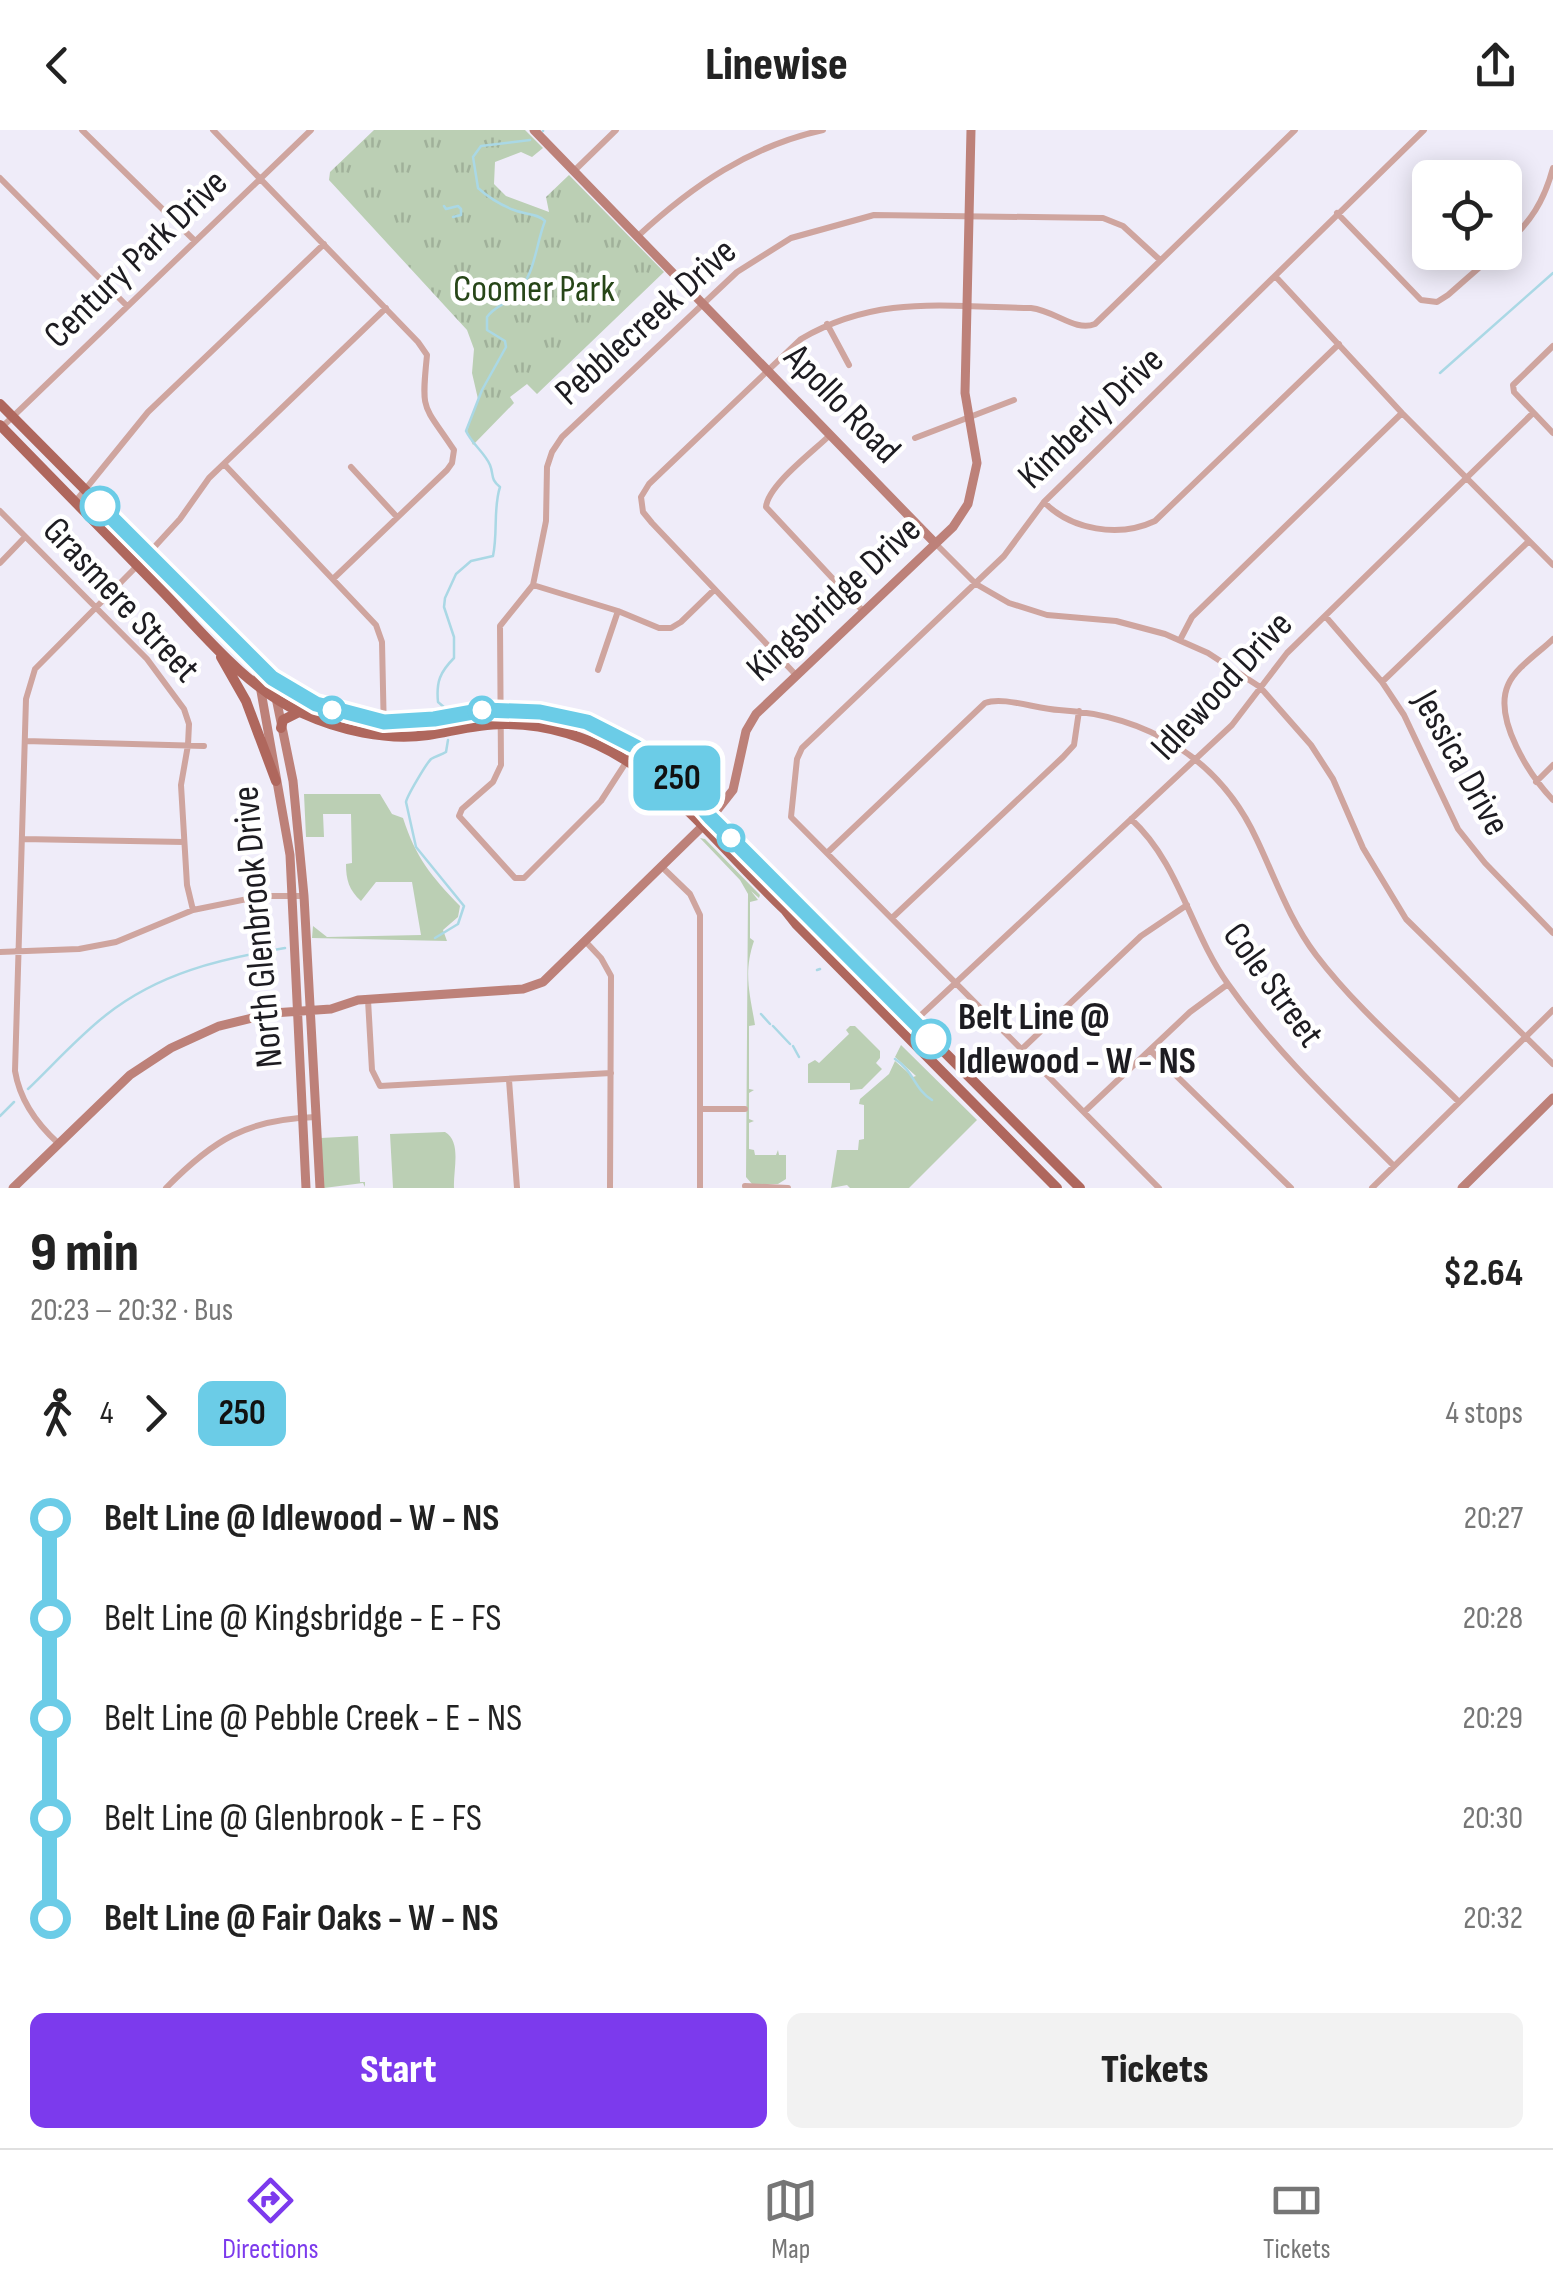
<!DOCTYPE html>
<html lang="en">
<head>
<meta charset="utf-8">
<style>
  :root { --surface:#fff; --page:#f2f2f2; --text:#222; --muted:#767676; --line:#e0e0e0; --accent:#7c3aed }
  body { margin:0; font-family:"Sofia Sans Condensed",sans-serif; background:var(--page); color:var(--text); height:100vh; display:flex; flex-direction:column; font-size:38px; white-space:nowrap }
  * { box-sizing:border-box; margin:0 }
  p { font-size:32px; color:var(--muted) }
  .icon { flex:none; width:55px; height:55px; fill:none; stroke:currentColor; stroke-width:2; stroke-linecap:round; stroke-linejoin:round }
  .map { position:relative; height:1058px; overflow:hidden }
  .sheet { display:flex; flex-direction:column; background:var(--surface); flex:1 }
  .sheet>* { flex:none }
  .badge { padding:0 20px; border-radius:15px; font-size:35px; line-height:65px }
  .tools { position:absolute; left:1412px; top:30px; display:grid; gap:20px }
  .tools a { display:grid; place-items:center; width:110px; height:110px; border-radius:15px; background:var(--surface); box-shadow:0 5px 25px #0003; font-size:50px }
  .map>.badge { position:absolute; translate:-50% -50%; box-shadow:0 0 0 5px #fff }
  .legs { display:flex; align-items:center; gap:15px; height:110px; padding:0 30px; font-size:32px }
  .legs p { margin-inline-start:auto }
  .summary { display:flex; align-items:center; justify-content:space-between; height:170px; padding:0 30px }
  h1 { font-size:55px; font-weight:800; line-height:75px }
  .primary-button { display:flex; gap:20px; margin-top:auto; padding:20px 30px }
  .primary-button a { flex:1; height:115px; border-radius:15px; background:var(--accent); color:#fff; font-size:40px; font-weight:800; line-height:115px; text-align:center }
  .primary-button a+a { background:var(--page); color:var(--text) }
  ul { padding:0 30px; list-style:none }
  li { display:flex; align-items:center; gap:35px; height:100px; font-size:38px }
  li i { display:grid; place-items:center; width:15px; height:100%; margin:0 12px; background:currentColor }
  li i::after { content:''; width:25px; height:25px; margin:-12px; border:8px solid; border-radius:50%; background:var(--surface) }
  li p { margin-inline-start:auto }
  li:first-child i { background:linear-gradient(#0000 50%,currentColor 0) }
  li:last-child i { background:linear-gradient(currentColor 50%,#0000 0) }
  header { display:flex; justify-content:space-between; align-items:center; height:130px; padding:0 30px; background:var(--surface); font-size:45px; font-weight:800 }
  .tab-bar { display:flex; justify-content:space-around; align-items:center; height:140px; border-top:2px solid var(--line); background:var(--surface); font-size:28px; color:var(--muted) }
  .tab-bar a { display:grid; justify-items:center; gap:5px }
  .tab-bar .selected { color:var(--accent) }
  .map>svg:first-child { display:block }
  .green { fill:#bbcfb4 }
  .park { fill:url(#park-tufts) }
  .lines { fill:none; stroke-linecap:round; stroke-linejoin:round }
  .stream { stroke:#aad8e5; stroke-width:2.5 }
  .street { stroke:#cfa59f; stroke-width:6 }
  .secondary { stroke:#bd8179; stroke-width:9 }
  .primary { stroke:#af675d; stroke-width:10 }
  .line-1-casing { stroke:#fff; stroke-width:22 }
  .line-1 { stroke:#6bcce7; stroke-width:15 }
  .stop-1-dot { fill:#fff; stroke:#6bcce7; stroke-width:5 }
  .labels { text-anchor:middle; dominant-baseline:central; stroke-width:9; stroke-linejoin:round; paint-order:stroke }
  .street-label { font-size:38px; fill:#1d1c21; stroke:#fff }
  .park-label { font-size:38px; fill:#274618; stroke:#fff }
  .stop-label { font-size:38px; font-weight:bold; fill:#1d1c21; stroke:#fff; text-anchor:start }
</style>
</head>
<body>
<header><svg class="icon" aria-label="back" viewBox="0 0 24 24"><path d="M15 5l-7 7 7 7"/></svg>Linewise<svg class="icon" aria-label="share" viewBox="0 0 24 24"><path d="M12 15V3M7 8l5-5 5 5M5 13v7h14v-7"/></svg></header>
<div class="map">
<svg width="1553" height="1058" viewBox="0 0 1553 1058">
  <defs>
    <pattern id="park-tufts" width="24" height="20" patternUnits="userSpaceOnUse" patternTransform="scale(2.5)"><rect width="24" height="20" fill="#bbcfb4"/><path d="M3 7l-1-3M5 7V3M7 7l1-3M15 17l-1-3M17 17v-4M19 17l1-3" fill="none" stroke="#a0b19a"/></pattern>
  </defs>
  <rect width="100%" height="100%" fill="#efecf9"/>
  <!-- green -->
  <path class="green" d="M380 664 392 684 403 688C416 728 431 746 460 776L458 787 443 800 447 811 312 808 313 796 327 807 421 805 412 752H376L361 771C349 760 346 750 346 734L352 733 351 684H323L324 707H306L304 664Z
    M700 708 705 709 760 765 759 768 751 761 758 770 750 772V808L754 811C743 843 750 864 755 895L749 896V959L754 960 749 963V989L754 991 749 993V1019L754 1020 755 1025H776L778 1020 779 1025H786V1049L778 1054H752L746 1047 748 764 740 750Z
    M850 896H855L880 921V928L876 933 882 939 862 959 850 960V953H808V934L815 930 819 933 849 904 846 900Z
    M901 915 977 990 909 1058H850L847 1055 831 1058 837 1020H858L859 1010 864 1009V975L859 974 860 969 889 944 895 931 913 947 916 946 895 927Z
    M445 1002C462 1012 453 1040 454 1058H393L390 1004Z
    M358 1006 360 1052H365V1057L363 1053 324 1058 321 1008Z"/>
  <!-- park -->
  <path class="park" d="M374 0H525L543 18 532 27 521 22 495 32 494 54 506 66 549 82 546 67 569 45 664 142 537 264 527 254 510 267 514 273 473 315 467 301 478 269 472 243 474 219 467 200 329 50 330 42Z"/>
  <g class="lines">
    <!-- stream -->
    <path class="stream" d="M543 1V0
      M444 76 446 79 458 76 461 79V85L453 87
      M1440 243 1553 143
      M445 578 438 572C436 552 440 542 454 528V507L444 477 445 468 456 444 471 431 493 426C498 402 493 378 500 357 490 349 494 345 490 335 485 323 472 314 466 301L482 260 506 217 505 211 487 200V187C495 176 504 175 513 167 536 146 535 116 545 91 537 83 526 85 514 80 501 75 489 68 478 58L473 27 481 16 530 10
      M435 808 458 794 464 776 416 717 406 672C407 666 426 634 431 629 436 626 441 625 446 622L448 610
      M817 840 820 839
      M761 884 770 894
      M773 896 790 914
      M793 916 799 927
      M895 929C914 941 914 959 932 970
      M28 959C54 934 78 907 106 885 159 843 220 829 285 818
      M0 986 14 972"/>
    <!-- street -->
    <path class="street" d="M82 0 195 111
      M213 0 418 212 427 225C421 284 423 273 454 320L452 333 447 340 334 448
      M574 41 616 0
      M0 48 127 176
      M1337 83 1421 170 1437 172 1448 165 1497 122
      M638 106C692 56 750 16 823 0
      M1505 115C1531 92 1544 71 1553 38
      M1276 147 1402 283 1553 435
      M827 194 849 235
      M1553 216 1513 255 1514 262 1553 303
      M2 297 311 0
      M830 305C814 321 768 355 766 377L863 481
      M915 308 1014 270
      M224 334 376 495 382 512 384 605
      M351 337 397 387
      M75 372 148 282 324 114
      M1044 372C1071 400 1119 408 1155 391L1339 214
      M0 381 147 529 184 579 189 594 188 615 181 655 187 755 193 780
      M935 413 976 454 1009 473 1047 485 1116 491 1165 504 1208 523 1260 557 1311 615 1333 649 1363 718 1406 789 1553 934
      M0 433 25 407
      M533 455 618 481 659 498H671L681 492 714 460
      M1326 487 1382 552 1404 585 1458 699 1485 733 1553 803
      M1553 509C1540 522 1515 538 1508 555 1493 589 1530 646 1553 670
      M1180 510 1192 487 1402 283
      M598 540 618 481
      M796 545 652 393 643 382 641 367 649 354 801 209C878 164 946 177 1031 178 1056 181 1075 202 1095 194L1295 0
      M1382 552 1529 411
      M25 611 204 616
      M636 617 601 671 524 748H515L459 686 462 679 493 652 501 635 500 496 533 455 546 391 547 337 552 322 562 307 737 142 791 108 874 85 1103 88 1123 96 1160 130
      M1536 652 1553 635
      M1131 689C1180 734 1190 801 1228 854 1275 921 1336 978 1394 1036
      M22 709 184 712
      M828 722 985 573C1003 566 1037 579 1059 580 1147 585 1220 629 1257 710 1276 750 1289 789 1316 825 1357 879 1411 924 1459 972
      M662 737 690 764 700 785V1058
      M892 788 1063 627 1074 615 1079 581
      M586 812 601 828 611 846 610 1058
      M0 822 79 819 116 812 193 780 262 766H304
      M368 870 372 940 380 956 611 943
      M904 901 1232 595 1287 523 1533 283
      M1022 919 1141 806 1187 775
      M1150 920 1291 1058
      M509 950 517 1058
      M700 979H745
      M1084 982 1190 882 1228 854
      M58 1013C37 994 20 971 15 941L26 569 35 539 137 436 180 389 209 348 386 178
      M745 1056 788 1058
      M166 1058C213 1010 247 989 316 987
      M1159 1058 791 687 797 629 802 618 1004 426 1044 372 1424 0
      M1372 1058 1553 880"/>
    <!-- secondary -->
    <path class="secondary" d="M534 0 935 413
      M256 533 290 725 306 1058
      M272 548 293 651 304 766 320 1058
      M13 1058 130 945 171 918 219 896 273 883 331 879 358 870 523 859 543 852 711 688 733 660 746 601 756 584 953 397 968 374 977 333 965 263 971 0
      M1462 1058 1553 968"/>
    <!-- primary -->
    <path class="primary" d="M0 274 252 528C303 576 363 599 433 589 462 586 488 579 517 580 606 583 656 624 711 688L1080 1058
      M0 295C55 352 110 408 165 464 206 507 247 558 302 583 339 600 386 611 428 605 453 601 477 594 503 594 633 593 700 699 785 780L796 794 1057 1058
      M221 527 246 571 276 651
      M281 598 283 590 299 582"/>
  </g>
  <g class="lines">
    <defs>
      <path id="line-1" d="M100 376 272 548 316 574 384 592 434 589 484 580 540 582 587 592 636 617 671 642 711 688 931 909"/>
    </defs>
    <!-- line-1 casing -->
    <use href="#line-1" class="line-1-casing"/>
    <!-- line-1 -->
    <use href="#line-1" class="line-1"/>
  </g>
  <!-- markers -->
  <g class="stop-1-dot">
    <circle cx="100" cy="376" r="18"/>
    <circle cx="332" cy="580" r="12"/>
    <circle cx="482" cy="580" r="12"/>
    <circle cx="731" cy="708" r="12"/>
    <circle cx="931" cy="909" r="18"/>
  </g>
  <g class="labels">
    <!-- street labels -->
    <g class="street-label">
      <text transform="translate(136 129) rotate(-44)">Century Park Drive</text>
      <text transform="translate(646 192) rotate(-42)">Pebblecreek Drive</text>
      <text transform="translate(842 274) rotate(46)">Apollo Road</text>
      <text transform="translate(1091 288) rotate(-44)">Kimberly Drive</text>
      <text transform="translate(834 469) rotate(-43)">Kingsbridge Drive</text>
      <text transform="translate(121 470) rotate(47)">Grasmere Street</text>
      <text transform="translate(1222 556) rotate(-47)">Idlewood Drive</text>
      <text transform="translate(1461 633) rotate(61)">Jessica Drive</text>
      <text transform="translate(258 797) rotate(-95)">North Glenbrook Drive</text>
      <text transform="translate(1273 855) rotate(54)">Cole Street</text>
    </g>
    <!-- park labels -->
    <g class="park-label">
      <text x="534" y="159">Coomer Park</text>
    </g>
    <!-- stop labels -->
    <g class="stop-label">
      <text x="958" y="887">Belt Line @<tspan x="958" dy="44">Idlewood - W - NS</tspan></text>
    </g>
  </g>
</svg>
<div class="tools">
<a><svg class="icon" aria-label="locate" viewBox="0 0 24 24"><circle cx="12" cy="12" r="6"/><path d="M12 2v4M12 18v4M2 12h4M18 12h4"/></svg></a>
</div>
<b class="badge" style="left:677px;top:648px;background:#6bcce7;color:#111">250</b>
</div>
<section class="sheet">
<div class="summary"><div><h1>9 min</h1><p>20:23 – 20:32 · Bus</p></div><b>$2.64</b></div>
<div class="legs"><svg class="icon" aria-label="walk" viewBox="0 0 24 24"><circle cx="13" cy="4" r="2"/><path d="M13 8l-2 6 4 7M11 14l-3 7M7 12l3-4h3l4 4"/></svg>4<svg class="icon" aria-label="forward" viewBox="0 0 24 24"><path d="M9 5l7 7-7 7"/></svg><b class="badge" style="background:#6bcce7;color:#111">250</b><p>4 stops</p></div>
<ul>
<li><i style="color:#6bcce7"></i><b>Belt Line @ Idlewood - W - NS</b><p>20:27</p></li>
<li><i style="color:#6bcce7"></i><span>Belt Line @ Kingsbridge - E - FS</span><p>20:28</p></li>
<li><i style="color:#6bcce7"></i><span>Belt Line @ Pebble Creek - E - NS</span><p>20:29</p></li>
<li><i style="color:#6bcce7"></i><span>Belt Line @ Glenbrook - E - FS</span><p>20:30</p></li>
<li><i style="color:#6bcce7"></i><b>Belt Line @ Fair Oaks - W - NS</b><p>20:32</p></li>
</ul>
<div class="primary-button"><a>Start</a><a>Tickets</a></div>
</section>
<nav class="tab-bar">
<a class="selected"><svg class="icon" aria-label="directions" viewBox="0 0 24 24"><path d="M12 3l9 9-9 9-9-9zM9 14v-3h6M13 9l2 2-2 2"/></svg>Directions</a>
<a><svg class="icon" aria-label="map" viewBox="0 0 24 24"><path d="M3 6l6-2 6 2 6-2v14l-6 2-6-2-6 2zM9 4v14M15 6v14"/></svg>Map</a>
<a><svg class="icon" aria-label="tickets" viewBox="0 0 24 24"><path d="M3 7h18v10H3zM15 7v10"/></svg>Tickets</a>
</nav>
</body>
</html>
